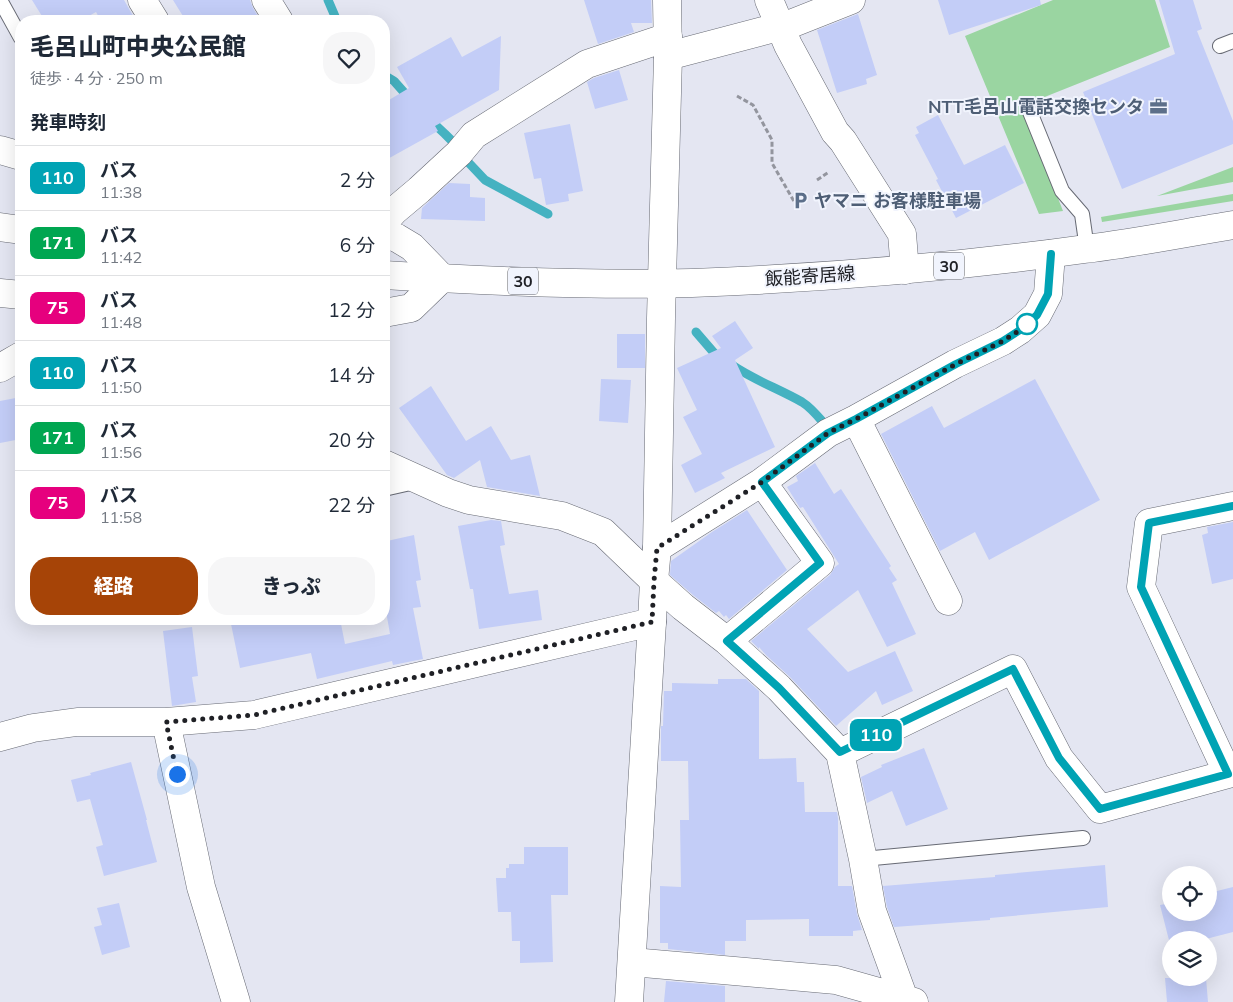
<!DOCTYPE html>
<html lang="ja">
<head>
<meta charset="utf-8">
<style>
  :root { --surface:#fff; --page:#f6f6f7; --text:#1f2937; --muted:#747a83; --line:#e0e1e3; --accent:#a64407 }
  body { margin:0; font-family:Mulish,"Noto Sans JP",sans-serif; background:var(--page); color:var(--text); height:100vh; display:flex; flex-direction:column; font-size:19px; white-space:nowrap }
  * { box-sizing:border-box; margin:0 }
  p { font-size:16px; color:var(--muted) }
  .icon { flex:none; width:28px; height:28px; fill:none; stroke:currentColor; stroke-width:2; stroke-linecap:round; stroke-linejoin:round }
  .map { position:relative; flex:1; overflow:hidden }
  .side { position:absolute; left:15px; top:15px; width:375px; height:610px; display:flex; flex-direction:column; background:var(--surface); border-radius:20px; box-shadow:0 5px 20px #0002 }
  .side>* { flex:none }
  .badge { padding:0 10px; border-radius:8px; font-size:18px; line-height:32px }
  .fabs { position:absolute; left:1162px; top:866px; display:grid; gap:10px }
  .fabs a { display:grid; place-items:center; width:55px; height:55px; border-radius:50%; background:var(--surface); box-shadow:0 5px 20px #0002; font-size:25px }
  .you { position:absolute; width:25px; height:25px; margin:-12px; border:4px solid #fff; border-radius:50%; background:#1a73e8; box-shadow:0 0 0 8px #1a73e833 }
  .map>.badge { position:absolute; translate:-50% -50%; box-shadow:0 0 0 2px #fff }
  h2 { padding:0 15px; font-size:19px; line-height:45px }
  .round { display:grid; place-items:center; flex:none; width:52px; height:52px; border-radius:20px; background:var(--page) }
  .overview { display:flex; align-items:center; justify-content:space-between; height:85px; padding:0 15px }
  h1 { font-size:24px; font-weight:800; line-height:38px }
  .primary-button { display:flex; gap:10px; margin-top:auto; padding:10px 15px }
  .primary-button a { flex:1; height:58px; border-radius:20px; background:var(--accent); color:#fff; font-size:20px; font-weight:800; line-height:58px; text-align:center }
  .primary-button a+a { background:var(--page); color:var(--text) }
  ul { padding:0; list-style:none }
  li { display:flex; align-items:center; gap:15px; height:65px; padding:0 15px; border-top:1px solid var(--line) }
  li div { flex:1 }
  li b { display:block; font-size:19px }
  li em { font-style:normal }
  li .badge { min-width:55px; font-weight:700; text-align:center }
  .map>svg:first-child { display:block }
  .green { fill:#9ad5a1 }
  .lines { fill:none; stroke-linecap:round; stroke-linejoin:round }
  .stream { stroke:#45b2c1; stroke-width:9 }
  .building { fill:#c3cdf7 }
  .lane-casing { stroke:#676a74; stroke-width:16 }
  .street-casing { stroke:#676a74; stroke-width:29 }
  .secondary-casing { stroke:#676a74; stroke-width:29 }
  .primary-casing { stroke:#676a74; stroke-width:29 }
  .path { stroke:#93959e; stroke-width:3; stroke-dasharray:5 2.5; stroke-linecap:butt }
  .lane { stroke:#fff; stroke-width:14 }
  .street { stroke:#fff; stroke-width:28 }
  .secondary { stroke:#fff; stroke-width:28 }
  .primary { stroke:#fff; stroke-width:28 }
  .line-casing { stroke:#fff; stroke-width:11 }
  .line { stroke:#00a3b4; stroke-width:8 }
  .walk { stroke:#1f2025; stroke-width:5; stroke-dasharray:0 9 }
  .stop-dot { fill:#fff; stroke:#00a3b4; stroke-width:2.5 }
  .labels { text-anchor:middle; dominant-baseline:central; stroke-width:4; stroke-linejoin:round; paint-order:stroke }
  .shield { fill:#f1f4fd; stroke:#5e6066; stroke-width:1 }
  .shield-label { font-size:16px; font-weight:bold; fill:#1f2025 }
  .service-label { font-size:18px; font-weight:bold; fill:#4e5e75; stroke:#f1f4fd; text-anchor:end }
  .street-label { font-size:18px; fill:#1f2025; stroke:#f1f4fd }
</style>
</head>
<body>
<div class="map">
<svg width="1233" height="1002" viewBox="0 0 1233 1002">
  <rect width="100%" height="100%" fill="#e4e6f2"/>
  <!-- green -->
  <path class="green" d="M1053 0H1155L1170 47 1022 106 1063 211 1039 214 965 36Z
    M1233 167V182L1157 196Z
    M1233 194V201L1102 222 1101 217Z"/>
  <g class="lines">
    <!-- stream -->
    <path class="stream" d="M328 0 337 21
      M384 75 394 81 410 99
      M428 118 445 134 451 140
      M468 162 485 180 548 214
      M696 332 715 354 721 358
      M732 365C754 380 779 389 802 402 810 407 816 414 822 421"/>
  </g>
  <!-- building -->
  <path class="building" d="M32 0H124L136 21H101L96 12 80 21H45Z
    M173 0H250L253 8 261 21H186Z
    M584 0H651L652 23H631L634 32 598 44Z
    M938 0H1040L1041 5 949 35Z
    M1159 0H1193L1202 29 1197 31 1233 121V144L1122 189 1083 92 1175 54Z
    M858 14 877 75 866 79 867 84 837 93 817 30Z
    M501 36 499 90 435 126 438 131 384 161V103L409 88 397 67 451 37 462 57Z
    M619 70 628 100 595 109 587 82 594 78Z
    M938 115 964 165 1005 145 1024 183 956 218 936 180 938 179 915 135 919 133 916 127Z
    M570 124 583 191 568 194 569 201 546 205 541 178 534 179 524 133Z
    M449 183 470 184V197L485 198V221L421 219 422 208Z
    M735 321 753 348 735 360 775 447 721 473 725 478 695 493 681 465 702 454 683 417 697 410 677 368 721 348 712 336Z
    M617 334H645V368H617Z
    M601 379 631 380 628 423 599 421Z
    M1035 379 1100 500 989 560 975 532 940 551 881 434 932 406 944 428Z
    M431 386 466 441 491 426 511 460 530 455 540 496 487 487 480 460 454 478 447 475 399 408Z
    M21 397V439L0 443V401Z
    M815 463 834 494 841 489 891 566 889 568 897 580 892 583 916 634 887 647 858 590 807 629 848 672 895 651 913 691 882 705 876 691 836 726 790 677 766 655 759 647V649L751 641 830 575 835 567 839 564 803 507 800 508 787 487 798 481 796 476Z
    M747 510 787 570 729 619 726 615 724 617 719 611 716 613 693 595 670 575 671 561 712 532Z
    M491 520 501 521 505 545 500 546 509 594 538 590 542 620 479 629 473 589H470L458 526Z
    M1233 522V579L1212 584 1202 535 1208 533 1207 527Z
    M414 535 421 580 416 581 421 607 413 608 423 659 393 665 392 661 317 679 311 653 240 668 230 619H340L345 644 390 634 384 600V553L390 552 387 541Z
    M192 627 198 676 192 677 196 702 172 706 163 631Z
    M718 679H746L759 691V759L796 758 797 782H804L805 812H837L838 818V886H852L857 914 862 930 853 931V936H809V919L746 920V941H725V955L668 949V943H660V886L681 887 680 820H689L688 761H661V726H663L664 691H672V683L718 684Z
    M924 748 948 809 906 826 892 791 867 803 861 777 882 767 881 765Z
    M131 762 147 820H146L157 862 104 876 96 847 103 845 90 799 77 802 71 780 91 775 90 773Z
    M524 847H568V895H551L553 962 520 963V941H512L511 912H498L496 878H506V868H509V864H524Z
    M1105 865 1108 907 990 918V920L894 927 887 907 883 886 995 877V875Z
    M1233 887V932L1202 940H1171V948L1160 905 1171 903V912H1209V893Z
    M119 903 130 947 102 955 94 927 102 925 97 908Z
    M1165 978H1206L1208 1002H1167Z
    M666 981 725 986V1002H664Z"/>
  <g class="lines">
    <defs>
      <path id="lane" d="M0 0 21 38
        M1220 46 1233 41
        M1030 112 1062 191 1082 214 1087 249
        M384 489 415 482
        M863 859 1083 838"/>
      <path id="street" d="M142 0 155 21
        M266 0 279 21
        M769 0 788 45 835 132 843 141 902 234 905 270
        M668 56 793 23 851 0
        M0 150 21 156
        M384 222 394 211 419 190 459 153 474 135 587 64 668 37
        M384 234 397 238 412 247 442 278 411 308 384 313
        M0 293 21 295
        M0 368 21 356
        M856 419 948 601
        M384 464 448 493 469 500 562 516 603 532 654 581 683 607 727 641 779 688 840 753 863 859 872 911 904 999V1002
        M657 548 762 482 828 433 856 419 955 364 1003 341 1020 330 1037 315 1048 294 1051 254
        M727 641 820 563 762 482
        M166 722 201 887 236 1002
        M0 737 33 728 77 722H166L254 715 652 622
        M840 753 1013 669 1059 758 1100 809 1228 774 1141 587 1149 523 1233 506
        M632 962 836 980 914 1002"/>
      <path id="secondary" d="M629 1002 652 622 654 581 657 548 661 318 668 56 667 0"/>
      <path id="primary" d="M0 227 21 230
        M384 275C485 281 591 286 692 283 824 278 955 267 1085 249 1135 243 1184 233 1233 225"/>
    </defs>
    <!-- lane casing -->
    <use href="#lane" class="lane-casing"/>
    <!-- street casing -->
    <use href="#street" class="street-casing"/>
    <!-- secondary casing -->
    <use href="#secondary" class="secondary-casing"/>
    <!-- primary casing -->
    <use href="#primary" class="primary-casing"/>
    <!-- path -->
    <path class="path" d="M737 96 753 105 772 140V163L795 203
      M817 180 829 172"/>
    <!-- lane -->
    <use href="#lane" class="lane"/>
    <!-- street -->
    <use href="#street" class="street"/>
    <!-- secondary -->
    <use href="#secondary" class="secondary"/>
    <!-- primary -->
    <use href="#primary" class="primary"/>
  </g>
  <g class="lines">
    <defs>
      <path id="line" d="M1051 254 1048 294 1037 315 1020 330 1003 341 956 364 856 419 828 433 762 482 820 563 727 641 779 688 840 752 1013 669 1059 758 1100 809 1228 774 1141 587 1149 523 1233 506"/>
    </defs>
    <!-- line casing -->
    <use href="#line" class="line-casing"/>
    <!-- line -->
    <use href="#line" class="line"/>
    <!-- walk -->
    <path class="walk" d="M177 774 166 722 254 715 652 622 654 581 657 548 762 482 828 433 856 419 956 364 1003 341 1020 330 1029 322 1027 324"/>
  </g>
  <!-- icons -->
  <defs>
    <symbol id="office-bare" viewBox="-9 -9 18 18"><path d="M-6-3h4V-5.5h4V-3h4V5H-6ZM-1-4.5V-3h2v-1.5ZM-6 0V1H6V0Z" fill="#5c6f8a" stroke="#f1f4fd" stroke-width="2.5" paint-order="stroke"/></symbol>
    <symbol id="parking-bare" viewBox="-9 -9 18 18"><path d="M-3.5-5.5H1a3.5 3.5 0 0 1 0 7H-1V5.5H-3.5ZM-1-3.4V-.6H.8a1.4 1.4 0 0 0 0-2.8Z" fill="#5c6f8a" stroke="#f1f4fd" stroke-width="2.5" paint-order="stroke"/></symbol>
  </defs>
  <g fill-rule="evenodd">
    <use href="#office-bare" x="1146" y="94" width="25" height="25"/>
    <use href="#parking-bare" x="788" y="188" width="25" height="25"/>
  </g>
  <!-- markers -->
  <circle class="stop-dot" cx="1027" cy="324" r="10"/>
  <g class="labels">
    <!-- shield labels -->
    <g class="shield">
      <rect x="934" y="252.5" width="30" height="27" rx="4"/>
      <rect x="508" y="267.5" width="30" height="27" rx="4"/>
    </g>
    <g class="shield-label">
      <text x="949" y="266">30</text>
      <text x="523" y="281">30</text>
    </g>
    <!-- service labels -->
    <g class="service-label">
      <text x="1144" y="106">NTT毛呂山電話交換センタ</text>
      <text x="814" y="200" text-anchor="start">ヤマニ お客様駐車場</text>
    </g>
    <!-- street labels -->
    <g class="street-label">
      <text transform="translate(810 276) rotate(-4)">飯能寄居線</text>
    </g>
  </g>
</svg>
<div class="fabs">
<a><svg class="icon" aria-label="locate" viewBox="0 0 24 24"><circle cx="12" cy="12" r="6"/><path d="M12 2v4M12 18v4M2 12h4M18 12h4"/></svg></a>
<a><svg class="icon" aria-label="layers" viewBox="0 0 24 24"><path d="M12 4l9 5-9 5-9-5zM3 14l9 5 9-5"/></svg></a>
</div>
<div class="you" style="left:177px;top:774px"></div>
<b class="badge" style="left:876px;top:735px;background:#00a3b4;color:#fff">110</b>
<section class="side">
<div class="overview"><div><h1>毛呂山町中央公民館</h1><p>徒歩 · 4 分 · 250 m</p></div><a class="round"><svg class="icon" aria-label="heart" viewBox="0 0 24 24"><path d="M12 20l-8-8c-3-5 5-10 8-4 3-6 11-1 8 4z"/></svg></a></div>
<h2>発車時刻</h2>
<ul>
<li><span class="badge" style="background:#00a3b4;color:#fff">110</span><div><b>バス</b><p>11:38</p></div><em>2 分</em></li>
<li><span class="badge" style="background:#00a651;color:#fff">171</span><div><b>バス</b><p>11:42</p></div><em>6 分</em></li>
<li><span class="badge" style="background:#e6007e;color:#fff">75</span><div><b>バス</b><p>11:48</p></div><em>12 分</em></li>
<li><span class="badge" style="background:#00a3b4;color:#fff">110</span><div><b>バス</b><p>11:50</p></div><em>14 分</em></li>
<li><span class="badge" style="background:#00a651;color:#fff">171</span><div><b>バス</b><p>11:56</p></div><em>20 分</em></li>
<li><span class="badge" style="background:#e6007e;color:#fff">75</span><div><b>バス</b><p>11:58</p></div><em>22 分</em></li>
</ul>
<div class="primary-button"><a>経路</a><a>きっぷ</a></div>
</section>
</div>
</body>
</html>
